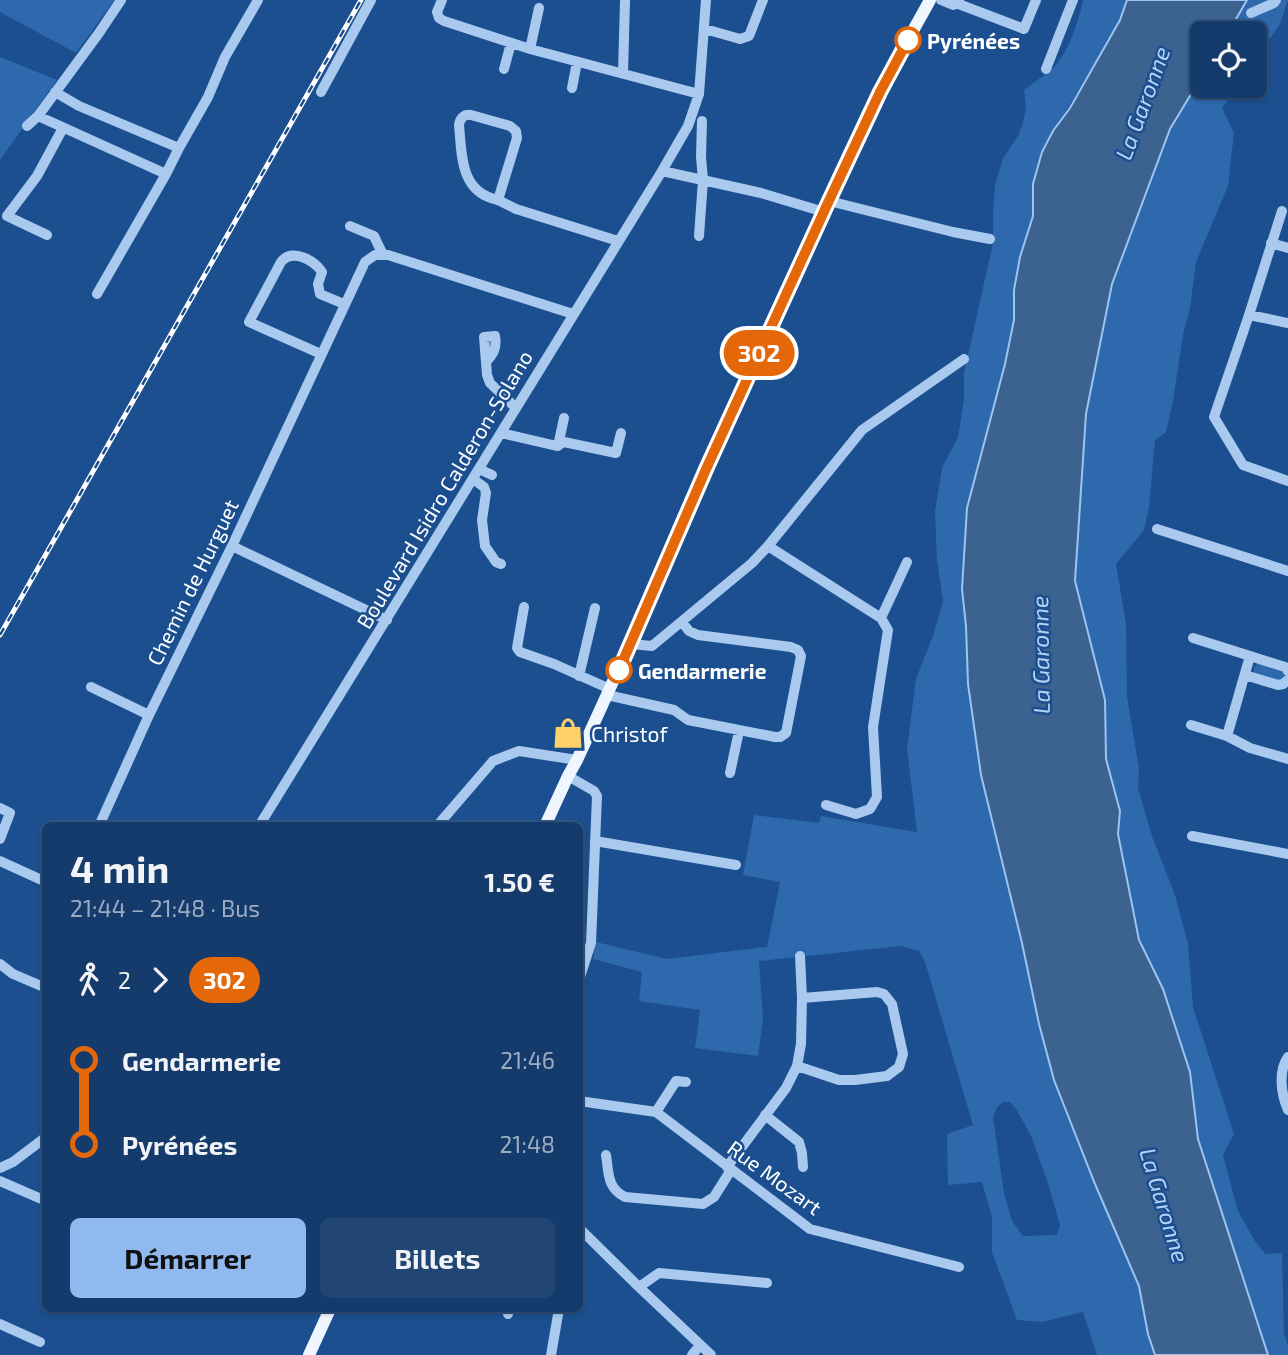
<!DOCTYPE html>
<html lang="fr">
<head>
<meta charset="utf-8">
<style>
  :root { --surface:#143b6b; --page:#214673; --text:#f1f3f6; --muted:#9dadc1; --line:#33557e; --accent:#90b9f0 }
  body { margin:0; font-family:"Exo 2",sans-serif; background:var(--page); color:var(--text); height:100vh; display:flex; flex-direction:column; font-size:26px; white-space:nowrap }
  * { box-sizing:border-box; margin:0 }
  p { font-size:23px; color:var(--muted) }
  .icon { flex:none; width:38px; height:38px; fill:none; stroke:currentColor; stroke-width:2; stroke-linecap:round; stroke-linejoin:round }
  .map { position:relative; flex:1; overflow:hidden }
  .side { position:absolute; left:42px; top:822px; width:541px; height:490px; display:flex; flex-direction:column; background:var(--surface); border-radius:10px; box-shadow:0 2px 5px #0004,0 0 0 2px var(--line) }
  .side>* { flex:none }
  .badge { padding:0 14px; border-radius:23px; font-size:24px; line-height:46px }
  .tools { position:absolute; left:1190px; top:21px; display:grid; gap:14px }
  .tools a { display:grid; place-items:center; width:77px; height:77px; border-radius:10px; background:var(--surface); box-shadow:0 2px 5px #0004,0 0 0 2px var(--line); font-size:35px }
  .map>.badge { position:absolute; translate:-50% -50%; box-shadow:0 0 0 4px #fff }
  .legs { display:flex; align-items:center; gap:10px; height:77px; padding:0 28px; font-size:23px }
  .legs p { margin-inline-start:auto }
  .headline { display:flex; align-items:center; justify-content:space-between; height:119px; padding:0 28px }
  h1 { font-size:38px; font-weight:700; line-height:52px }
  .button { display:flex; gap:14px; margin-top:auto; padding:14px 28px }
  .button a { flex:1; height:80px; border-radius:10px; background:var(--accent); color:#111; font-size:28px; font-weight:700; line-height:80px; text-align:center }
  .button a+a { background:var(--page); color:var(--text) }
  ul { padding:0 28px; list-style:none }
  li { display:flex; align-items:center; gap:24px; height:84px; font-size:26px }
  li i { display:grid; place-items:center; width:10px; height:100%; margin:0 9px; background:currentColor }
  li i::after { content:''; width:18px; height:18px; margin:-9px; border:5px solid; border-radius:50%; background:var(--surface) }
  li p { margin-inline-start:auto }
  li:first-child i { background:linear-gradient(#0000 50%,currentColor 0) }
  li:last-child i { background:linear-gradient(currentColor 50%,#0000 0) }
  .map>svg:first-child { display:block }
  .green { fill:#2e69ad; fill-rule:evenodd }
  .water { fill:#3c6290; stroke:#9cc4f0; stroke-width:2 }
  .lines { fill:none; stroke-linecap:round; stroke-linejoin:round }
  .minor { stroke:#a9c9ee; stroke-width:10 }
  .major { stroke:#f0f6ff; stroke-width:12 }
  .rail-casing { stroke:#fff; stroke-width:5 }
  .rail { stroke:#1b4f8f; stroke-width:2.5; stroke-dasharray:8; stroke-linecap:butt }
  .line-1-casing { stroke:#fff; stroke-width:16 }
  .line-1 { stroke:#e46809; stroke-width:10 }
  .stop-1-dot { fill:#fff; stroke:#e46809; stroke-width:3.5 }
  .labels { text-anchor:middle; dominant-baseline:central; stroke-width:5; stroke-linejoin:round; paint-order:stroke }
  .stop-label { font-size:21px; font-weight:bold; fill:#fff; stroke:#1b4f8f; text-anchor:start }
  .street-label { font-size:21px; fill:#fff; stroke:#1b4f8f }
  .poi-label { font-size:21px; fill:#fff; stroke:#1b4f8f; text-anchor:start }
  .water-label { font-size:23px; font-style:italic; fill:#b5d3f5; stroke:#1b4f8f }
</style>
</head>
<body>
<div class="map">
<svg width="1288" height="1355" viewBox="0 0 1288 1355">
  <rect width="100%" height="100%" fill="#1b4f8f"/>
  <!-- green -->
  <path class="green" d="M0 0H114L76 53 0 12Z
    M1083 0H1127L1120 20 1042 152 1033 184V216L1020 257 1014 289V320L1005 364 967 508 962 589 966 626 968 684 981 775 1022 943 1039 1024 1054 1080 1095 1184 1139 1286 1148 1334 1155 1355H1097L1083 1312 1042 1322 1017 1320 992 1252V1217L982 1182 948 1185 947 1134 973 1125 925 962 919 951 901 946 759 961 763 1018 758 1056 695 1048 700 1010 639 1001 642 972 593 959 596 942 667 959 767 947 780 882 743 875 754 815 819 823 821 816 917 832 907 749 916 679 934 633 943 601 937 561 935 512 942 468 958 437 964 399V373L993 243V214L995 185 1003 158 1018 136 1023 123 1026 107 1024 90C1034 82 1045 75 1055 66 1069 51 1079 20 1083 0ZM1004 1102H1010L1017 1110 1031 1136 1047 1180 1060 1225 1057 1235 1023 1236 1012 1221 1004 1193 993 1117 997 1107Z
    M1247 0H1288L1280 24 1255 60V33H1228Z
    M0 57 57 80 0 160Z
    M1202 76V86H1237L1222 108 1234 133 1228 186 1196 262 1190 308 1183 335 1173 401 1166 432 1155 440 1149 507 1144 530 1116 564 1126 624 1127 696 1139 769 1138 788 1152 836 1175 895 1188 944 1193 1007 1234 1134 1223 1155 1238 1211 1255 1241 1265 1254 1282 1253 1284 1334 1288 1345V1355H1268L1198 1139 1190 1072 1163 989 1139 940 1118 834 1120 810 1106 759 1105 700 1075 581 1086 414 1112 284 1170 129Z
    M1259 663 1285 672V678L1280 682 1256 675 1254 673V667Z"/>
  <!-- water -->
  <path class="water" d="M1127 0H1247L1228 33H1202V76L1170 129 1112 284 1086 414 1075 581 1105 700 1106 759 1120 811 1118 834 1139 940 1163 989 1190 1072 1198 1139 1268 1355H1155L1148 1334 1139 1286 1095 1184 1054 1080 1039 1024 1022 943 981 775 968 684 966 626 962 589 967 508 1005 364 1014 320V290L1020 257 1033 216V184L1042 152 1053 131 1070 108 1120 20Z"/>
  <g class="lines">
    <!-- minor -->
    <path class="minor" d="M442 0 437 12 439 18 444 21 530 49 699 94
      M941 0 953 5 959 1
      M956 3 1024 29 1036 0
      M1251 13 1274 3 1276 0
      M705 29 740 39 749 36 763 0
      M530 49 539 8
      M504 69 511 43
      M1046 69 1073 0
      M623 73 625 0
      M572 88 577 62
      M55 92 79 106 179 148
      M321 92 371 0
      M38 116 166 174
      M27 126 38 116 99 33 121 0
      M662 171 761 193 824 212
      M498 200C460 192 462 156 459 125 460 118 464 114 471 115L510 126 516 131 517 138 498 200 516 209 618 241
      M829 201 953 232 990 239
      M1282 211 1249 315 1214 417 1243 465 1288 481
      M350 226 374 236 383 255
      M47 235 7 216 37 176 63 128
      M699 236 703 180 701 157 702 121
      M1271 243 1288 248
      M97 294 166 174 179 148 208 97 225 57 258 0
      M1249 315 1288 323
      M321 354 249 322 281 262C292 248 314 260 322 272L318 284 320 294 344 304
      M486 362C494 353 497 348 495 336L484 337 487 375 490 383 516 408
      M501 433 557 446 564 442 616 453 621 433
      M558 446 564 418
      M479 469 492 475
      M473 479 484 487 486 493 482 520 485 546 496 562 501 564
      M1157 529 1288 571
      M232 546 387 620
      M768 546 881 618 888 630 873 727 877 797 870 809 856 814 826 805
      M524 607 517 648 520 652 554 664 610 689
      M881 618 907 562
      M1193 638 1250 656 1227 736
      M631 644 652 646 752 563 768 546 862 430 964 359
      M1250 656 1285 667 1288 671
      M1245 675 1278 685 1283 684 1288 680
      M579 676 595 608
      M91 687 149 715
      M607 695 674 710 688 720 775 737H780L786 733 801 656 798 650 791 647 698 635 689 631 682 622
      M1191 725 1227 736 1250 748 1288 759
      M730 773 739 731
      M568 776 594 791 597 796 591 943 579 980
      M0 808 10 813 0 839
      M99 826 149 715 232 546 365 262 375 255H388L573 314
      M259 826 662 171 688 126 699 94 706 0
      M437 826 493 761 519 751 577 760
      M1192 836 1288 854
      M595 841 736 865
      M0 861 46 882
      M0 964 13 974 46 988
      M1288 1057C1278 1071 1281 1094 1288 1110
      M797 1066 839 1080H855L887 1076 899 1067 903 1054 892 1004 884 994 877 992 802 998
      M579 1101 656 1112 810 1229 959 1267
      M656 1112 676 1081 686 1082
      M765 1115 799 1142 802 1153 803 1167
      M606 1155C609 1174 607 1188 625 1197L703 1204 714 1197 731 1170
      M727 1167 786 1088 797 1066 801 1044 802 998 800 956
      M0 1168 13 1162 46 1137
      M0 1181 46 1201
      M579 1228 639 1287 711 1355
      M639 1287 659 1273 767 1283
      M508 1314 509 1309
      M0 1324 40 1342
      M551 1355 559 1309
      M692 1355 700 1345"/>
    <!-- major -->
    <path class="major" d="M545 826 568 776 577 760C680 539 772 312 880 93 895 62 913 31 930 0
      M309 1355 330 1309"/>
    <defs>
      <path id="rail" d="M0 635 361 0"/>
    </defs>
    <!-- rail casing -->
    <use href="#rail" class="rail-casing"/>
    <!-- rail -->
    <use href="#rail" class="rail"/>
  </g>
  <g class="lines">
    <defs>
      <path id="line-1" d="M619 670 707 467 827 205 880 92 908 40"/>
    </defs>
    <!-- line-1 casing -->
    <use href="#line-1" class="line-1-casing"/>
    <!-- line-1 -->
    <use href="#line-1" class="line-1"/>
  </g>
  <!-- icons -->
  <defs>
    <symbol id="shop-bare" viewBox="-9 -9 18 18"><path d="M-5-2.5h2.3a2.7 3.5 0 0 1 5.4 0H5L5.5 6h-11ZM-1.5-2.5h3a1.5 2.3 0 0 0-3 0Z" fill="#ffd166" stroke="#1b4f8f" stroke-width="2.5" paint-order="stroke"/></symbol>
  </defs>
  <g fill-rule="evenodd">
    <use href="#shop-bare" x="546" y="711" width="44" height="44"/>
  </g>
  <!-- markers -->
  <g class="stop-1-dot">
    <circle cx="908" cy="40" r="12"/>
    <circle cx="619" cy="670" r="12"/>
  </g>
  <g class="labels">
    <!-- stop labels -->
    <g class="stop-label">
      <text x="927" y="40">Pyrénées</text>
      <text x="638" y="670">Gendarmerie</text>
    </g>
    <!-- street labels -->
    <g class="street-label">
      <text transform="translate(444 489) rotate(-59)">Boulevard Isidro Calderon-Solano</text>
      <text transform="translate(192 582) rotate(-64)">Chemin de Hurguet</text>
      <text transform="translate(775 1177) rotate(36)">Rue Mozart</text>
    </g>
    <!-- poi labels -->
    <g class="poi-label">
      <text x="591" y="733">Christof</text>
    </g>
    <!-- water labels -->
    <g class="water-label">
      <text transform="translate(1142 103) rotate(-70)">La Garonne</text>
      <text transform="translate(1040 655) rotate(-91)">La Garonne</text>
      <text transform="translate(1165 1205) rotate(73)">La Garonne</text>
    </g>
  </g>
</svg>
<div class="tools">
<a><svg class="icon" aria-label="locate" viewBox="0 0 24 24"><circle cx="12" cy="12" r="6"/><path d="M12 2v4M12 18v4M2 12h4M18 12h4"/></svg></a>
</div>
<b class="badge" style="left:759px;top:353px;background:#e46809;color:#fff">302</b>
<section class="side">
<div class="headline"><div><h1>4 min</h1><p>21:44 – 21:48 · Bus</p></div><b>1.50 €</b></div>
<div class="legs"><svg class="icon" aria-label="walk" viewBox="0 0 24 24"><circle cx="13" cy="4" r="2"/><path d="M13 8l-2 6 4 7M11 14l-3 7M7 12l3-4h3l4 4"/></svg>2<svg class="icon" aria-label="forward" viewBox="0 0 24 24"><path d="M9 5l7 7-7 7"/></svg><b class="badge" style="background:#e46809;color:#fff">302</b></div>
<ul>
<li><i style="color:#e46809"></i><b>Gendarmerie</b><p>21:46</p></li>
<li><i style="color:#e46809"></i><b>Pyrénées</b><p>21:48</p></li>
</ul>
<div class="button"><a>Démarrer</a><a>Billets</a></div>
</section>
</div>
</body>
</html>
